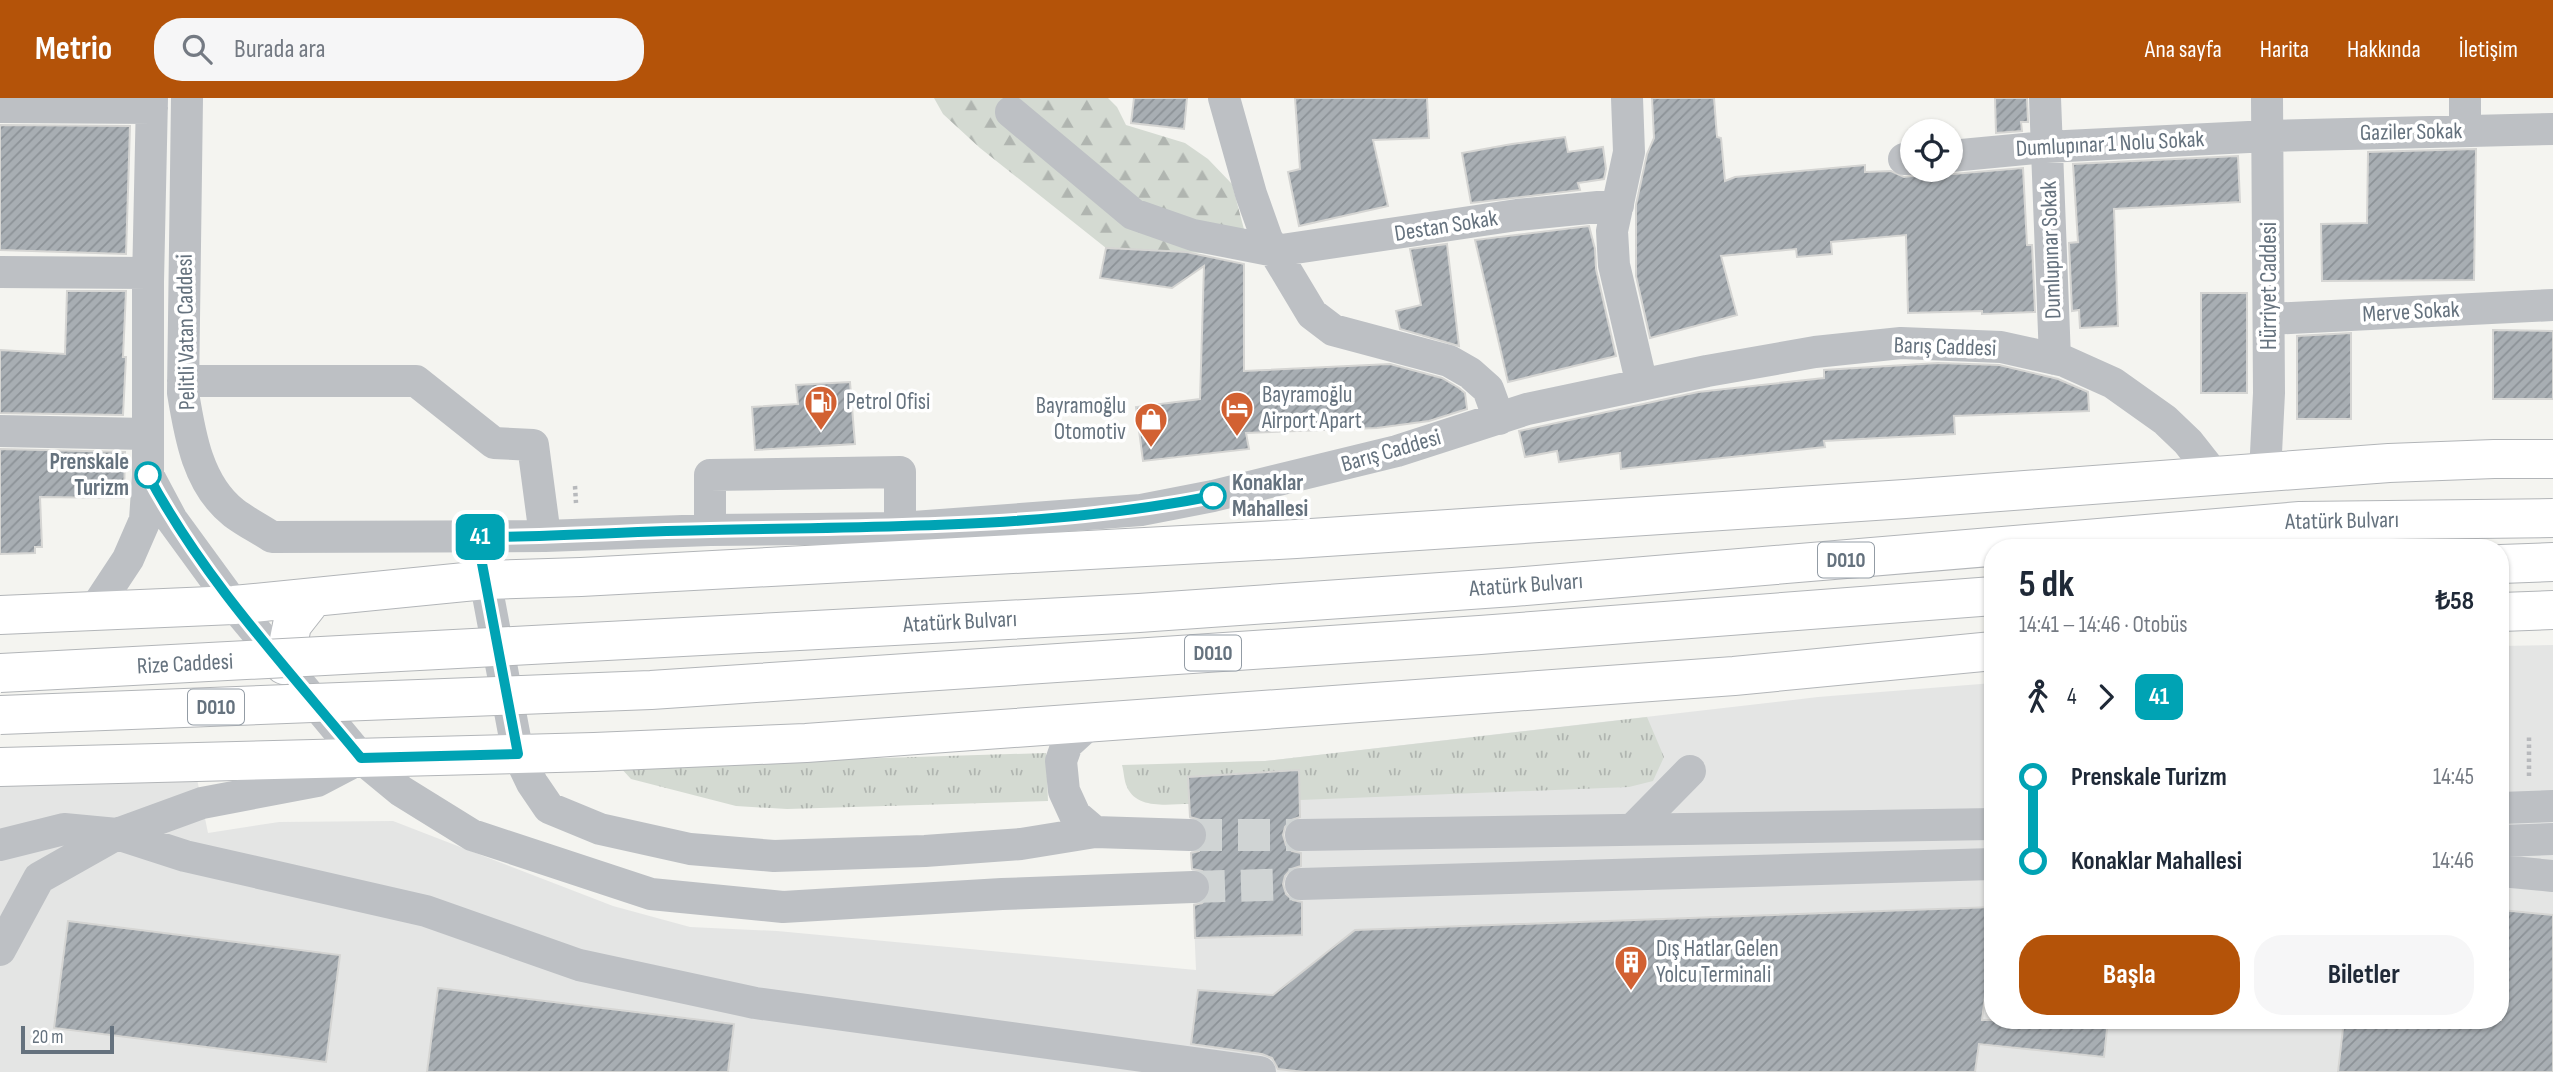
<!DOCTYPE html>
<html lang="tr">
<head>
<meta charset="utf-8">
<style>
  :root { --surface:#fff; --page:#f6f6f7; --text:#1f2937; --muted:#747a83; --accent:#b45309 }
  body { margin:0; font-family:"Sofia Sans Condensed",sans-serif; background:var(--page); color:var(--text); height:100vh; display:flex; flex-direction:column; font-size:26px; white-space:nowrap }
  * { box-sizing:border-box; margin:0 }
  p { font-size:23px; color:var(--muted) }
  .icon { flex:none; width:38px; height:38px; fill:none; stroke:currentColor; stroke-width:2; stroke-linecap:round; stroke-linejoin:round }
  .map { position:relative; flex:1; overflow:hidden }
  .details { position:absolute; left:1984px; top:441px; width:525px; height:490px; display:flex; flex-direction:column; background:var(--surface); border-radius:28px; box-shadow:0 2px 5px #0004 }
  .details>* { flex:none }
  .badge { padding:0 14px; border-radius:10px; font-size:24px; line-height:46px }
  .tools { position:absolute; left:1900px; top:21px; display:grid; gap:14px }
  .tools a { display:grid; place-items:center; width:63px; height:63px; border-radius:50%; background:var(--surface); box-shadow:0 2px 5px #0004; font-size:35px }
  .scale { position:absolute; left:21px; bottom:18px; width:93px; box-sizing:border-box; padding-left:7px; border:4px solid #65727e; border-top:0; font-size:19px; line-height:24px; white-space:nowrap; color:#65727e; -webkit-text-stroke:5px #fff; paint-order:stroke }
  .map>.badge { position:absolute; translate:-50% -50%; box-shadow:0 0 0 4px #fff }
  .legs { display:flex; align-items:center; gap:10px; height:77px; padding:0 35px; font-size:23px }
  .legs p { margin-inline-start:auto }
  .summary { display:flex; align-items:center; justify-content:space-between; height:119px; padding:0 35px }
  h1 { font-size:38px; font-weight:700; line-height:52px }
  .button { display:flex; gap:14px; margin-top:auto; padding:14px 35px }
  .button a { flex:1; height:80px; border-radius:28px; background:var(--accent); color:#fff; font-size:28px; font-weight:700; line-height:80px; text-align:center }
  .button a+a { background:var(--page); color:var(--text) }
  ul { padding:0 35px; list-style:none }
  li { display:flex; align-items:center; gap:24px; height:84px; font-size:26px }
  li i { display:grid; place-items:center; width:10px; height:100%; margin:0 9px; background:currentColor }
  li i::after { content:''; width:18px; height:18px; margin:-9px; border:5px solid; border-radius:50%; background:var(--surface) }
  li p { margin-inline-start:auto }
  li:first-child i { background:linear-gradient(#0000 50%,currentColor 0) }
  li:last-child i { background:linear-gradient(currentColor 50%,#0000 0) }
  header { display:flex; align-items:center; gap:42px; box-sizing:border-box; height:98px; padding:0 35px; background:var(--accent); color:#fff }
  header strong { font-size:33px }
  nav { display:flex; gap:38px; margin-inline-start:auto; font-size:24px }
  .search { width:490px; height:63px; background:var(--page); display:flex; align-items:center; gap:18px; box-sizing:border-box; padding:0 24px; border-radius:28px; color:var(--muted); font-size:26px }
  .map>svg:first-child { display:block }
  .built { fill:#e4e5e4 }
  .grass { fill:url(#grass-tufts) }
  .forest { fill:url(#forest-firs) }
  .building { fill:url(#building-hatch); stroke:#d5d5d3; stroke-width:2 }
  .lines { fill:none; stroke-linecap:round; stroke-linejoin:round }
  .minor-tunnel { stroke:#d0d4d4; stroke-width:32; stroke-dasharray:32 16; stroke-linecap:butt }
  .highway-casing { stroke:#b2b5b8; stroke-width:40 }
  .path { stroke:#b7b9bc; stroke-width:4.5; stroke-dasharray:3.5 3.5; stroke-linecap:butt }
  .minor { stroke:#bdc0c4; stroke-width:32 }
  .highway { stroke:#fff; stroke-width:38 }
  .highway-bridge-casing { stroke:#b2b5b8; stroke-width:40; stroke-linecap:butt }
  .highway-bridge { stroke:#fff; stroke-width:38 }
  .line-1-casing { stroke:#fff; stroke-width:16 }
  .line-1 { stroke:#00a3b4; stroke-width:10 }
  .stop-1-dot { fill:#fff; stroke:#00a3b4; stroke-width:3.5 }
  .labels { text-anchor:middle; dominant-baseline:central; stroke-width:7; stroke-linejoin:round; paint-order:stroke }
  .shield { fill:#fff; stroke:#939ca5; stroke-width:2 }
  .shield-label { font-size:21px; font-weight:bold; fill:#65727e }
  .street-label { font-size:23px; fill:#65727e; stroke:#fff }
  .poi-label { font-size:23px; fill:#65727e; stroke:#fff; text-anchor:start }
  .stop-label { font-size:23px; font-weight:bold; fill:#65727e; stroke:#fff; text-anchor:end }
</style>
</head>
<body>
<header>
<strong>Metrio</strong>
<div class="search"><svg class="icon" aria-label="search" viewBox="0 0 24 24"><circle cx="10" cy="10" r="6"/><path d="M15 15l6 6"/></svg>Burada ara</div>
<nav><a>Ana sayfa</a><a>Harita</a><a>Hakkında</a><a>İletişim</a></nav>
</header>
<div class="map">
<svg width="2553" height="974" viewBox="0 0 2553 974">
  <defs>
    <pattern id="grass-tufts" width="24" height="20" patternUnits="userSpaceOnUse" patternTransform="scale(1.75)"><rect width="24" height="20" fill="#d4dad2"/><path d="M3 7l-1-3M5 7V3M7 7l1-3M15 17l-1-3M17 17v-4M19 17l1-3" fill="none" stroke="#b0b5b0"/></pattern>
    <pattern id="forest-firs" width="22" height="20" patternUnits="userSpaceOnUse" patternTransform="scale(1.75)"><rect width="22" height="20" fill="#d4dad2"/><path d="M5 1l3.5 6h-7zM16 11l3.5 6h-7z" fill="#b0b5b0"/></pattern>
    <pattern id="building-hatch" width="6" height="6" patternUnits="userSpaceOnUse" patternTransform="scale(1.75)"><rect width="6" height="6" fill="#a8aeb3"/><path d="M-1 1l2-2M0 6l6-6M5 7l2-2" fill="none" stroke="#8c9297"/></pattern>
  </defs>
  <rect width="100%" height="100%" fill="#f4f4f0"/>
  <!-- built -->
  <path class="built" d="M2553 547V974H0V680L196 676 208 735 279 724 393 723 613 808 690 829 777 833 1196 872 1188 679 1197 665 1265 663 1818 599 1993 585V922H2501V548Z"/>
  <!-- grass -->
  <path class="grass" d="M1647 619 1664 659 1653 683 1629 689 1300 702 1299 672 1188 679 1189 706C1169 706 1137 712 1127 689 1124 683 1124 674 1122 667L1265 663Z
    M1046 655 1048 703 787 711 736 708 631 681 619 668Z"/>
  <!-- forest -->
  <path class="forest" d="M934 0H1108L1117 9 1126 27 1185 45 1208 61 1232 86 1250 154 1222 156 1106 150 980 50 943 16Z"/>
  <!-- building -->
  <path class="building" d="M1134 0H1187L1184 31 1131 25Z
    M1295 0H1427L1429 40 1373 42 1388 108 1299 128 1288 74 1300 71Z
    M1652 0H1714L1717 39 1721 40 1725 83 1735 79 1865 67V74L1891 73 1904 79 1922 77 1927 72H1940L1953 76 2023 70 2027 147H2032L2035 214 1982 216V213L1908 215 1906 137 1831 144 1832 156 1797 159 1796 151 1721 158 1737 217 1650 240 1636 178V107L1647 56 1654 40Z
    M1995 0H2027L2028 24H2021L2022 33 1996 35Z
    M0 27 130 28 126 156 0 152Z
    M1565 39 1568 54 1603 49 1606 71 1604 81 1578 85 1580 92 1471 105 1462 55 1512 46Z
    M2476 51 2474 182 2322 183 2321 126 2367 125 2368 54Z
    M2238 58 2240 104 2114 111 2118 228 2080 230 2079 212 2072 213 2069 145 2078 144 2073 66Z
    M1589 128 1595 151 1596 171 1616 258 1508 284 1475 142Z
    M1447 146 1459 248 1400 231 1396 213 1421 207 1410 151Z
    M1106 150 1186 154 1244 166V273L1390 266 1442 280 1459 290 1465 295 1467 311 1429 323 1377 330 1246 335 1249 351 1143 363 1136 309 1200 301 1204 168 1172 190 1100 180Z
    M67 193H126L123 259H126L123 317 0 315V252L65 256Z
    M2201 195H2247V295H2201Z
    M2493 232 2553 233V301H2493Z
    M2351 235V321H2297V238Z
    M1938 265 1999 267 2058 281 2088 294 2089 313 1954 318 1955 336 1824 343 1825 349 1621 371 1620 355 1559 364 1557 353 1525 359 1519 333 1698 294 1824 280V272Z
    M850 284 855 346 755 352 752 309 798 306 796 287Z
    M0 351 125 354 124 400 40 399 42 449H35V455L0 456Z
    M1299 672 1300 719 1291 722 1285 729 1283 737 1286 747 1292 753 1301 755V768L1291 771 1285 778 1283 786 1286 796 1293 802 1302 804V837L1195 840 1194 807 1202 805 1209 798 1211 788 1209 780 1202 773 1192 771 1191 755 1199 753 1205 747 1208 737 1206 728 1200 722 1190 719 1188 679Z
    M1993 809V836L1982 922H2108L2104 959 1979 946 1975 974H1304L1278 971 1272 960 1262 956 1191 946 1198 892 1273 897 1355 832Z
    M2501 812 2553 817V974H2338L2344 922H2501Z
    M68 823 340 857 326 964 54 930Z
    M438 890 734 926 728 974H427Z"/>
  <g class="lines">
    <!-- minor-tunnel -->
    <path class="minor-tunnel" d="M1190 737H1301
      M1193 789 1301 786"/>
    <defs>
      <path id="highway" d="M2501 466 2553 464
        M2501 514 2553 512
        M0 517 234 507 485 482 581 479 1296 441 1905 401 2389 365 2494 361H2553
        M284 567 292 527 314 499
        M0 669 594 654 806 645 1734 578 1993 553"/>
    </defs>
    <!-- highway casing -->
    <use href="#highway" class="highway-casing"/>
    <!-- path -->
    <path class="path" d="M575 388 576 405
      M2529 678V636"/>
    <!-- minor -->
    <path class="minor" d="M187 0 183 295C190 338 198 387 234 415 246 424 260 431 272 439L545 438 710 432 900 430 1141 412 1213 398 1397 353 1527 311 1707 273 1815 254 1901 245 2001 249 2064 263 2113 285 2165 322 2188 344 2214 377
      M1224 0 1251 96 1267 141 1312 216 1333 232 1449 263 1470 275 1488 291 1499 321
      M1627 0 1629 54 1612 133 1614 167 1642 287
      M2045 0 2055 261
      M0 9 152 10
      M1011 14 1133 116 1193 137 1275 153 1517 117 1618 107
      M2465 33V0
      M1951 58 2046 49 2269 38 2553 31
      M1904 61H1913
      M0 174 148 175
      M2269 221 2553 207
      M183 283H416L494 345 533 347 545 438
      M0 333 147 336
      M2265 375 2269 295 2267 0
      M148 377 172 422 234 507 361 660 401 693 472 737 651 796 783 809 1002 796 1193 789
      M710 432V377L900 374V430
      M477 439 518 656 532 685 549 710 600 731 690 751 774 758 925 753 1021 746 1095 734 1190 737
      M93 514 128 461 145 422 148 377V184L152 0
      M1090 625 1067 646 1061 663 1064 693 1075 717 1095 734
      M2501 710 2553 708
      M1632 732 1690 673
      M1301 737 1993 726
      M2501 743 2553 741
      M0 747 64 731 117 736 185 758 426 813 579 867 755 905 1260 974
      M2501 773 2553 778
      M1301 786 1993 766
      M0 852 39 780 117 736 202 705 317 683 359 661"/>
    <!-- highway -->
    <use href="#highway" class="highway"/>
    <defs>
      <path id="highway-bridge" d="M0 575 1139 515 1513 489 2300 423 2553 420
        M0 617 651 592 1480 537 1993 498"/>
    </defs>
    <!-- highway-bridge casing -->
    <use href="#highway-bridge" class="highway-bridge-casing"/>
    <!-- highway-bridge -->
    <use href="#highway-bridge" class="highway-bridge"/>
  </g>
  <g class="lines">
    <defs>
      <path id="line-1" d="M148 377C204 482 286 569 361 660L518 656 477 439C555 439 633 433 711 432 878 428 1048 431 1213 398"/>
    </defs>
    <!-- line-1 casing -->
    <use href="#line-1" class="line-1-casing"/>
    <!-- line-1 -->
    <use href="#line-1" class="line-1"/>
  </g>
  <!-- icons -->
  <defs>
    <symbol id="fuel-pin" viewBox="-11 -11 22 30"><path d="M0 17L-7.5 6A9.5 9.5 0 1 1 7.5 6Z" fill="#d26132" stroke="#fff"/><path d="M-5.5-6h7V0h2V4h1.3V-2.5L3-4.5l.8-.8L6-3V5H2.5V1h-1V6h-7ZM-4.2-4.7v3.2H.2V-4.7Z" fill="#fff"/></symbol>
    <symbol id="hotel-pin" viewBox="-11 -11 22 30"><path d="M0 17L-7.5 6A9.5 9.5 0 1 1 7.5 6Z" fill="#d26132" stroke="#fff"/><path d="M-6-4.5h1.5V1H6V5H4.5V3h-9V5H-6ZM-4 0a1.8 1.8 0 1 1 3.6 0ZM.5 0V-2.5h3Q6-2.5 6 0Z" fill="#fff"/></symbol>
    <symbol id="shop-pin" viewBox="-11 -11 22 30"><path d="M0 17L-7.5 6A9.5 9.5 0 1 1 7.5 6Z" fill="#d26132" stroke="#fff"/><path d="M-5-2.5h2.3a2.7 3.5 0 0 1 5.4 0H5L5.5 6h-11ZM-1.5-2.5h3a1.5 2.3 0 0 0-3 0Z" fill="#fff"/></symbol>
    <symbol id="building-pin" viewBox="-11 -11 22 30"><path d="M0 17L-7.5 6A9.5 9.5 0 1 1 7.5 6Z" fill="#d26132" stroke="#fff"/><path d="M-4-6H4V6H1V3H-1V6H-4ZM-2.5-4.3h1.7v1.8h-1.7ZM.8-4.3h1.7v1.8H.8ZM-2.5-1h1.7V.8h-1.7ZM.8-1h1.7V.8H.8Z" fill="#fff"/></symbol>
  </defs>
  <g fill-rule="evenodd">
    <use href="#fuel-pin" x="802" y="285" width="38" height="52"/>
    <use href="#hotel-pin" x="1218" y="291" width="38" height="52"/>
    <use href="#shop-pin" x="1132" y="302" width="38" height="52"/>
    <use href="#building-pin" x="1612" y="845" width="38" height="52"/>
  </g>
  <!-- markers -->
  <g class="stop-1-dot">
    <circle cx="148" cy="377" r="12"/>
    <circle cx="1213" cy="398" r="12"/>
  </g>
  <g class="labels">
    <!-- shield labels -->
    <g class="shield">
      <rect x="1818" y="444.5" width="56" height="35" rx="5"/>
      <rect x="1185" y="537.5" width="56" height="35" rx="5"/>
      <rect x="188" y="591.5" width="56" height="35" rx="5"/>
    </g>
    <g class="shield-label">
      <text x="1846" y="462">D010</text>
      <text x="1213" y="555">D010</text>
      <text x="216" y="609">D010</text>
    </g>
    <!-- street labels -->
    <g class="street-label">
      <text transform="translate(2411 34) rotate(-1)">Gaziler Sokak</text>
      <text transform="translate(2110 46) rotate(-3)">Dumlupınar 1 Nolu Sokak</text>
      <text transform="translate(1446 128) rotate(-9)">Destan Sokak</text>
      <text transform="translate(2051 152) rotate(-92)">Dumlupınar Sokak</text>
      <text transform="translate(2269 188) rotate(-90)">Hürriyet Caddesi</text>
      <text transform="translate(2411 214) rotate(-3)">Merve Sokak</text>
      <text transform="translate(186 234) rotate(-91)">Pelitli Vatan Caddesi</text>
      <text transform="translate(1945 249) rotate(2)">Barış Caddesi</text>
      <text transform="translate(1391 353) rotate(-16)">Barış Caddesi</text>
      <text transform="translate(2342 423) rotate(-1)">Atatürk Bulvarı</text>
      <text transform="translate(1526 487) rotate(-4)">Atatürk Bulvarı</text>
      <text transform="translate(960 524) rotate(-3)">Atatürk Bulvarı</text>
      <text transform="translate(185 566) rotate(-3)">Rize Caddesi</text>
    </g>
    <!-- poi labels -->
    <g class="poi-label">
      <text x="1262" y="297">Bayramoğlu<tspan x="1262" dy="26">Airport Apart</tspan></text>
      <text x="846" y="304">Petrol Ofisi</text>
      <text x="1126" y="308" text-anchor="end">Bayramoğlu<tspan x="1126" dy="26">Otomotiv</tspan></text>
      <text x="1656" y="851">Dış Hatlar Gelen<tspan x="1656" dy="26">Yolcu Terminali</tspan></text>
    </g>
    <!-- stop labels -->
    <g class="stop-label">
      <text x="129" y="364">Prenskale<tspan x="129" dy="26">Turizm</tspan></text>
      <text x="1232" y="385" text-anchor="start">Konaklar<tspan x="1232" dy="26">Mahallesi</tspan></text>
    </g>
  </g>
</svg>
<div class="tools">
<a><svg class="icon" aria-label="locate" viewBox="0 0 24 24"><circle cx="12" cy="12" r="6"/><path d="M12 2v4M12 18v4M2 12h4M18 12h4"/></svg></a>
</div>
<div class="scale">20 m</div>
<b class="badge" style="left:480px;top:439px;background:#00a3b4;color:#fff">41</b>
<section class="details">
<div class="summary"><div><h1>5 dk</h1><p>14:41 – 14:46 · Otobüs</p></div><b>₺58</b></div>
<div class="legs"><svg class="icon" aria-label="walk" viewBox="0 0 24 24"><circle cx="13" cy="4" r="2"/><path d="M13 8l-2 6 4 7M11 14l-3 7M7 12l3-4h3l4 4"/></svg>4<svg class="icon" aria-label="forward" viewBox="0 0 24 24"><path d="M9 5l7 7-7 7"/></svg><b class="badge" style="background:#00a3b4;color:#fff">41</b></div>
<ul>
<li><i style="color:#00a3b4"></i><b>Prenskale Turizm</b><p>14:45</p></li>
<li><i style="color:#00a3b4"></i><b>Konaklar Mahallesi</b><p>14:46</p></li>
</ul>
<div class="button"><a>Başla</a><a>Biletler</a></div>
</section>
</div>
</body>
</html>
